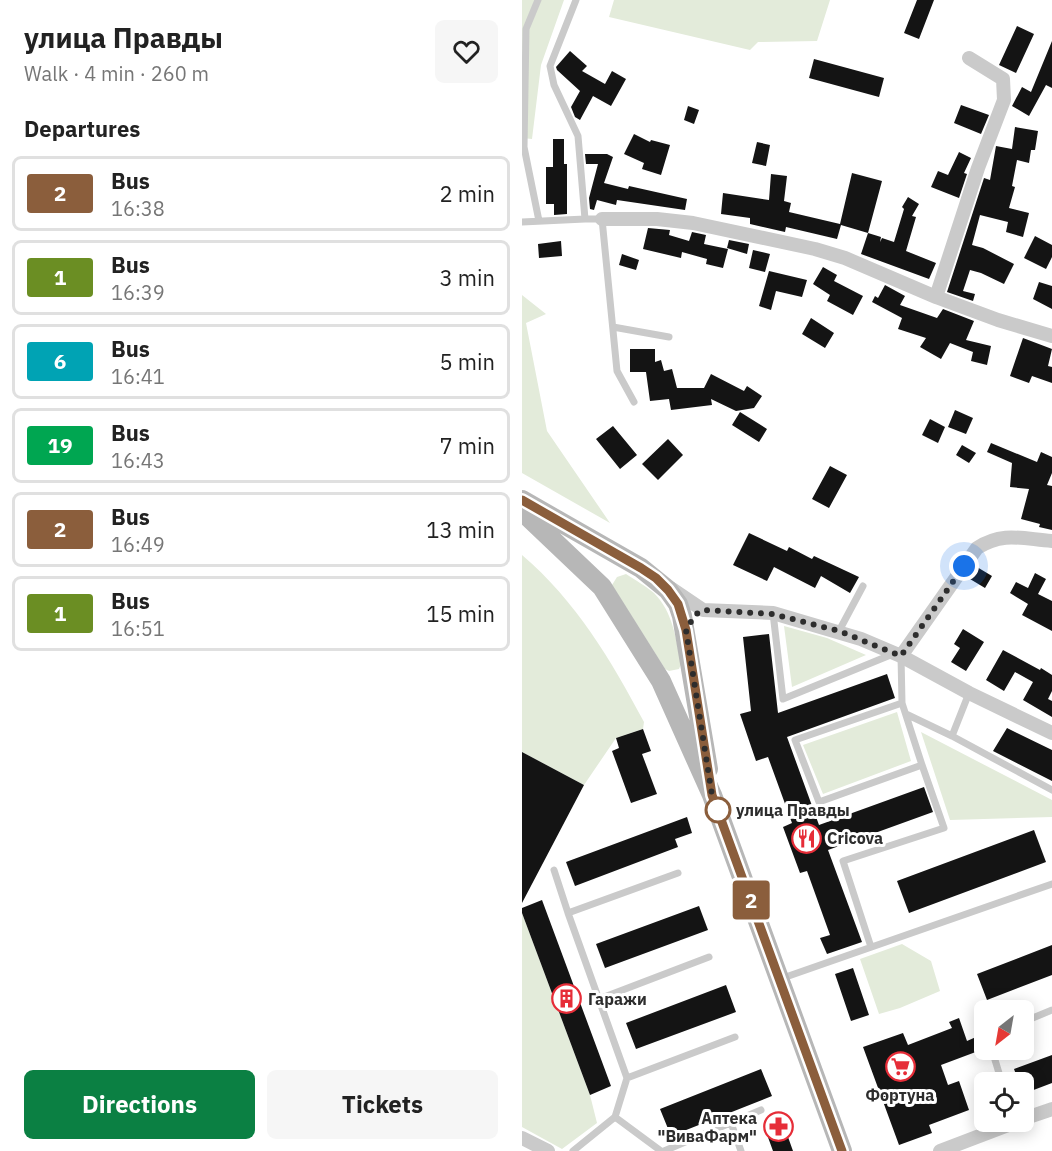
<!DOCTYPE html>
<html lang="en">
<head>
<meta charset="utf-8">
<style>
  :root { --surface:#fff; --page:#f6f6f6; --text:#222; --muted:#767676; --line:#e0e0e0; --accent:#0b8043 }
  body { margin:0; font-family:"IBM Plex Sans",sans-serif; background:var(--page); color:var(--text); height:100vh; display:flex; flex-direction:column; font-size:22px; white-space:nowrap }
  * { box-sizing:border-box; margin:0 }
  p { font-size:20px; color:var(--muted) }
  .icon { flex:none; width:33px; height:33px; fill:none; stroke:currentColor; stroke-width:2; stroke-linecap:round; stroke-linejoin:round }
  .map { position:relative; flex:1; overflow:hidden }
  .side { display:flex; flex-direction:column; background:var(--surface); width:522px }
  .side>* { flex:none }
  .badge { padding:0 12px; border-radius:4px; font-size:21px; line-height:39px }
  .needle { width:39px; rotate:211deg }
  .controls { position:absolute; left:452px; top:1000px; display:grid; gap:12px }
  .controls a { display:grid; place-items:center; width:60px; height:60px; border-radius:9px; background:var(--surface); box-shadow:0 3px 15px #0003; font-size:30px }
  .you { position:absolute; width:30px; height:30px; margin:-15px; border:4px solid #fff; border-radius:50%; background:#1a73e8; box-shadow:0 0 0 9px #1a73e833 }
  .map>.badge { position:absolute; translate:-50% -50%; box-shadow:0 0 0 3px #fff }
  h2 { padding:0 24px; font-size:22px; line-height:54px }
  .round { display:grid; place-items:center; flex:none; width:63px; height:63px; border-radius:9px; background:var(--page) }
  .summary { display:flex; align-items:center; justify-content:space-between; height:102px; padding:0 24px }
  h1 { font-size:28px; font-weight:700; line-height:45px }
  .cta { display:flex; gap:12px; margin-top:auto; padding:12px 24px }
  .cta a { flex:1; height:69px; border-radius:9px; background:var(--accent); color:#fff; font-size:24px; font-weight:700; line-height:69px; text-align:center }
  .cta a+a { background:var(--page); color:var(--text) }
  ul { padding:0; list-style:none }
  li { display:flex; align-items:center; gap:18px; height:75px; margin:0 12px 9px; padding:0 12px; border:3px solid var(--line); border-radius:9px }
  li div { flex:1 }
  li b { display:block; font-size:22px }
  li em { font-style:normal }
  li .badge { min-width:66px; font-weight:700; text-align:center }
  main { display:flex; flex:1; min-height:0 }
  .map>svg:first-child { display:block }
  .green { fill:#e3ebda }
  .building { fill:#141414 }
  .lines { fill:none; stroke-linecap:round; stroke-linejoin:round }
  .lane { stroke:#cacaca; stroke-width:7 }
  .street { stroke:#cacaca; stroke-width:14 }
  .secondary { stroke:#b7b7b7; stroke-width:20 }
  .line-casing { stroke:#fff; stroke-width:14 }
  .line { stroke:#8b5e3c; stroke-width:9 }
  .walk { stroke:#2d2d2d; stroke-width:6; stroke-dasharray:0 10.8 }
  .stop-dot { fill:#fff; stroke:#8b5e3c; stroke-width:3 }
  .labels { text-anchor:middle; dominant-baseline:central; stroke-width:6; stroke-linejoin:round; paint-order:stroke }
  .stop-label { font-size:16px; font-weight:bold; fill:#2d2d2d; stroke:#fff; text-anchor:start }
  .poi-label { font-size:16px; font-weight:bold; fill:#2d2d2d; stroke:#fff; text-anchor:start }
</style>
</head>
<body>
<main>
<section class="side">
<div class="summary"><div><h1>улица Правды</h1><p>Walk · 4 min · 260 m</p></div><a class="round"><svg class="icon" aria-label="heart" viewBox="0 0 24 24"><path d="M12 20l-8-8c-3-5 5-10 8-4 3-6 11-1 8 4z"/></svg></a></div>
<h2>Departures</h2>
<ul>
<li><span class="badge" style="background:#8b5e3c;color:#fff">2</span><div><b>Bus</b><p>16:38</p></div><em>2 min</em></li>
<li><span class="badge" style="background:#6b8e23;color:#fff">1</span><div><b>Bus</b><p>16:39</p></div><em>3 min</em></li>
<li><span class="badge" style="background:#00a3b4;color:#fff">6</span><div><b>Bus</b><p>16:41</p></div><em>5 min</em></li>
<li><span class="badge" style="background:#00a651;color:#fff">19</span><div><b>Bus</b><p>16:43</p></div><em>7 min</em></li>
<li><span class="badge" style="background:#8b5e3c;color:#fff">2</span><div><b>Bus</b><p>16:49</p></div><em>13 min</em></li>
<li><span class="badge" style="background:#6b8e23;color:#fff">1</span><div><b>Bus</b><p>16:51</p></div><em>15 min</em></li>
</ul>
<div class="cta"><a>Directions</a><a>Tickets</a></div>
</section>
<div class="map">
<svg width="530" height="1151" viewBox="0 0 530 1151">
  <rect width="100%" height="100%" fill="#fff"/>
  <!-- green -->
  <path class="green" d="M0 0H42L19 65 10 139 0 138Z
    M92 0H308L295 41 236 42 228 50 87 17Z
    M0 295 24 314 4 323 25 431 88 523 0 473Z
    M0 555C54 601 89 660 122 722L121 729 94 738 62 785 0 752Z
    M104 574C113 580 124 586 132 593 151 612 154 639 159 664L157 669 147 671 143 669 90 585 95 577Z
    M262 626 305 638 344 655 270 687Z
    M375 712 389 761 301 794 281 745Z
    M399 732 530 800V817L428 820Z
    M0 913 68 1095 75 1123 40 1149 0 1127Z
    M380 944 409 961 418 991 378 1008 357 1014 338 959Z"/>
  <!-- building -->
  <path class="building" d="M395 0H412L397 39 382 33Z
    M495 26 512 34 494 73 477 65Z
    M530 41V88L524 85 507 116 490 106 500 87 509 92Z
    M48 51 65 66 60 71 83 84 90 71 104 79 89 106 71 96 58 120 53 117 49 107 58 91 35 70 34 67Z
    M292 59 362 78 357 97 287 78Z
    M439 105 467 115 459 134 432 123Z
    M166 106 177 110 172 124 162 120Z
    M493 127 516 131 513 150H509L507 163 495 160 490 186 493 187 487 208 507 213 501 237 484 232 486 222 458 215 450 245 461 248 492 264 482 284 459 273 448 270 441 291 453 294 451 301 425 292 462 178 468 180 474 146 490 149Z
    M112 134 128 142 129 140 148 145 139 175 120 169 122 163 102 154Z
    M31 139H42V164H45V214L32 215V204H24V167H31Z
    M235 142 248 145 244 166 230 163Z
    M437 152 449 158 442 173 445 174 437 198 409 187 416 171 426 175Z
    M63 154H85L91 157 82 183 106 189 107 186 165 199 163 210 95 200 94 205 75 200 72 210 68 209 67 198 76 164H64Z
    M330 173 360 181 346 233 319 225 315 239 264 227 263 232 228 224V218L199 214 201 193 247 200 249 174 265 176 262 201 269 203 267 212 318 224Z
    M386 197 397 204 390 216 394 217 384 251 414 263 407 279 339 254 346 233 359 237 358 242 360 238 372 242 382 209 380 207Z
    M126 228 148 230 147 235 167 241 170 232 184 235 182 244 206 249 201 268 184 264 185 259 160 252 159 258 121 249Z
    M513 236 530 245V257L524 269 502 258Z
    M207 240 227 244 225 254 205 248Z
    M39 241 40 256 17 258 16 244Z
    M231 250 248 254 243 272 227 268Z
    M100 254 117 260 114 270 97 265Z
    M301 267 315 275 312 281 341 296 331 315 305 301 308 295 291 284Z
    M247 271 285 280 280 297 254 291 249 310 237 306Z
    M517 282 530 286V309L511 299Z
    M363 285 383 296 378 305 415 318 421 309 452 321 444 340 469 346 465 365 449 361 451 352 428 343 419 359 398 347 404 338 376 329 380 318 350 302 353 296 356 298Z
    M289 318 312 333 303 348 280 334Z
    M501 338 530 349 526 366 530 367V383L510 376 507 383 488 376Z
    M108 349H133V362L139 360 142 371 150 369 155 388H182L189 374 222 391 225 386 240 396 232 408 214 411 189 399 190 405 149 410 147 399 128 401 124 372H108Z
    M433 410 451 418 444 434 426 427Z
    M218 412 245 429 237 442 210 425Z
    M408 419 423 427 416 443 400 435Z
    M91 426 115 455 98 469 74 439Z
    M146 439 161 455 136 480 120 464Z
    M469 443 515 462 519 452 530 457V473L525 485 530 486V530L517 527 518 524 499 519 507 489 488 487 490 463 465 452Z
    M440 445 454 453 447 463 434 455Z
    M308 466 325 475 307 508 290 499Z
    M227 533 265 551 267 547 290 559 292 556 337 577 328 593 299 576 293 588 252 567 245 581 211 565Z
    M455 567 470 576 463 588 448 579Z
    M513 573 524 579 516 594 530 601V631L500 615 506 604 488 593 494 582 506 588Z
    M441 629 462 642 444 671 429 662 438 648 432 644Z
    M247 634 256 713 365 674 373 698 265 737 297 825 402 787 411 812 306 850 340 942 305 954 298 938 308 935 285 871 278 873 261 827 270 823 246 757 234 761 218 714 229 711 221 637Z
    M481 650 518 670 519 668 530 675V691L526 699 530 701V717L501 700 511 682 493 672 482 691 464 680Z
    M485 728 530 750V781L471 751Z
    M121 729 129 751 120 754 135 794 109 803 90 751 97 748 94 738Z
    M0 752 62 785 0 903Z
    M165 817 170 833 153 839 156 847 53 886 44 862Z
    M512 830 524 862 387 913 375 881Z
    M20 900 89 1086 68 1095 0 913V908Z
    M177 906 186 930 83 968 74 944Z
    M530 945V975L465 1000 455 974Z
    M331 968 347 1015 329 1021 313 974Z
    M204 985 214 1012 114 1049 104 1023Z
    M437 1018 445 1041 454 1037 459 1050 419 1065 426 1085 437 1081 447 1110 407 1125 410 1133 377 1145 341 1047 381 1033 386 1045 430 1028 427 1022Z
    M530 1055V1083L501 1094V1083H497L492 1069Z
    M239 1069 250 1096 149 1136 138 1109Z
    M261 1123 271 1151H251L243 1129Z"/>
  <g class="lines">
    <!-- lane -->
    <path class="lane" d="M16 0 4 29 2 147 17 221
      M54 0 28 66 32 85 56 136 63 219H80L95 371 112 402
      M0 222 63 219
      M91 327 147 337
      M251 613 261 699 371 654
      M317 631 341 586
      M379 656 380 703 400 765 297 802 273 740 380 703
      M447 693 430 736 530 790
      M384 714 430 736
      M32 870 46 913
      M349 947 321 861 422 828 400 765
      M258 979 530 884
      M77 999 187 957
      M501 1022 530 1010
      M470 1050 480 1083
      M105 1078 213 1037
      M93 1117 105 1078 46 913 156 873
      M209 1123 219 1151
      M51 1151 93 1117 139 1151
      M142 1151 239 1110"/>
    <!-- street -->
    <path class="street" d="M80 219H135L171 223 293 249 323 258 414 297 476 320 530 336
      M414 297 456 168 482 100 481 79 447 58
      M150 589 181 610 251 613 339 639 379 656 447 693 530 733
      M379 656 455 548C481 531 501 539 530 541
      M501 1119 530 1109
      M0 1138 26 1151
      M418 1151 494 1122"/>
    <!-- secondary -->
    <path class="secondary" d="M0 500 119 568 146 590 156 604 160 616 186 769
      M0 511 80 587 139 681 190 795 320 1151"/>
  </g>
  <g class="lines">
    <defs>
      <path id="line" d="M0 500 119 568 134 578 146 590 156 604 164 630 190 795 320 1151"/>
    </defs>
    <!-- line casing -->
    <use href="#line" class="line-casing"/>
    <!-- line -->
    <use href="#line" class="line"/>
    <!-- walk -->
    <path class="walk" d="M196 810 198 816 190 795 164 630 173 615 181 610 251 614 317 631 379 656 442 566"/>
  </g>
  <!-- icons -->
  <defs>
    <symbol id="restaurant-ring" viewBox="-11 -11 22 22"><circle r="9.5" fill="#fff" stroke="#e62d38" stroke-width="1.5"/><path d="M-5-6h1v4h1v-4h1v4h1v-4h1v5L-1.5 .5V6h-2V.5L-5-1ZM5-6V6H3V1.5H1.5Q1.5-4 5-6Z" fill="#e62d38"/></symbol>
    <symbol id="building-ring" viewBox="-11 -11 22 22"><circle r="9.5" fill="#fff" stroke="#e62d38" stroke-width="1.5"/><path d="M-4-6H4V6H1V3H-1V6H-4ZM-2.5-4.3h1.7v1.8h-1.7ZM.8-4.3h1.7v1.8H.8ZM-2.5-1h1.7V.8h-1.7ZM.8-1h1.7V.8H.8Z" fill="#e62d38"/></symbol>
    <symbol id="supermarket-ring" viewBox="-11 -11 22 22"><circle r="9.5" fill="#fff" stroke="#e62d38" stroke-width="1.5"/><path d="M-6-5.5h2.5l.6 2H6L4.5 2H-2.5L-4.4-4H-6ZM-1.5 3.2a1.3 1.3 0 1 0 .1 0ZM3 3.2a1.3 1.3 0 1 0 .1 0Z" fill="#e62d38"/></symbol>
    <symbol id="pharmacy-ring" viewBox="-11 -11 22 22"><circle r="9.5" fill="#fff" stroke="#e62d38" stroke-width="1.5"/><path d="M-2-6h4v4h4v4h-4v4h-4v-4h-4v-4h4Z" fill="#e62d38"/></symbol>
  </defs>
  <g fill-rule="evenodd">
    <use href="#restaurant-ring" x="268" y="822" width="33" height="33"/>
    <use href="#building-ring" x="28" y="982" width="33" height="33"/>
    <use href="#supermarket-ring" x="362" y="1050" width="33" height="33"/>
    <use href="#pharmacy-ring" x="240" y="1110" width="33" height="33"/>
  </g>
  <!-- markers -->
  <circle class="stop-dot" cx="196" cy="810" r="12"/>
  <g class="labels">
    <!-- stop labels -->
    <g class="stop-label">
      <text x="214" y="810">улица Правды</text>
    </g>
    <!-- poi labels -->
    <g class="poi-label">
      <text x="305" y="838">Cricova</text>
      <text x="66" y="999">Гаражи</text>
      <text x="378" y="1095" text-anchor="middle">Фортуна</text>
      <text x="235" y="1118" text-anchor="end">Аптека<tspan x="235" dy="18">"ВиваФарм"</tspan></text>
    </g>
  </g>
</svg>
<div class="controls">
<a><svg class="needle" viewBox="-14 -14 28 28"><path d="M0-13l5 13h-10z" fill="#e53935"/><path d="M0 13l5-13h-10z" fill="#767676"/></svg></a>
<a><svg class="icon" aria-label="locate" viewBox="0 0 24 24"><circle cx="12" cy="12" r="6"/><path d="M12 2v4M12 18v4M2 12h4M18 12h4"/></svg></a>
</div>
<div class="you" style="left:442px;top:566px"></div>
<b class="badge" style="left:229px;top:900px;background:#8b5e3c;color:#fff">2</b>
</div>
</main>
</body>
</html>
